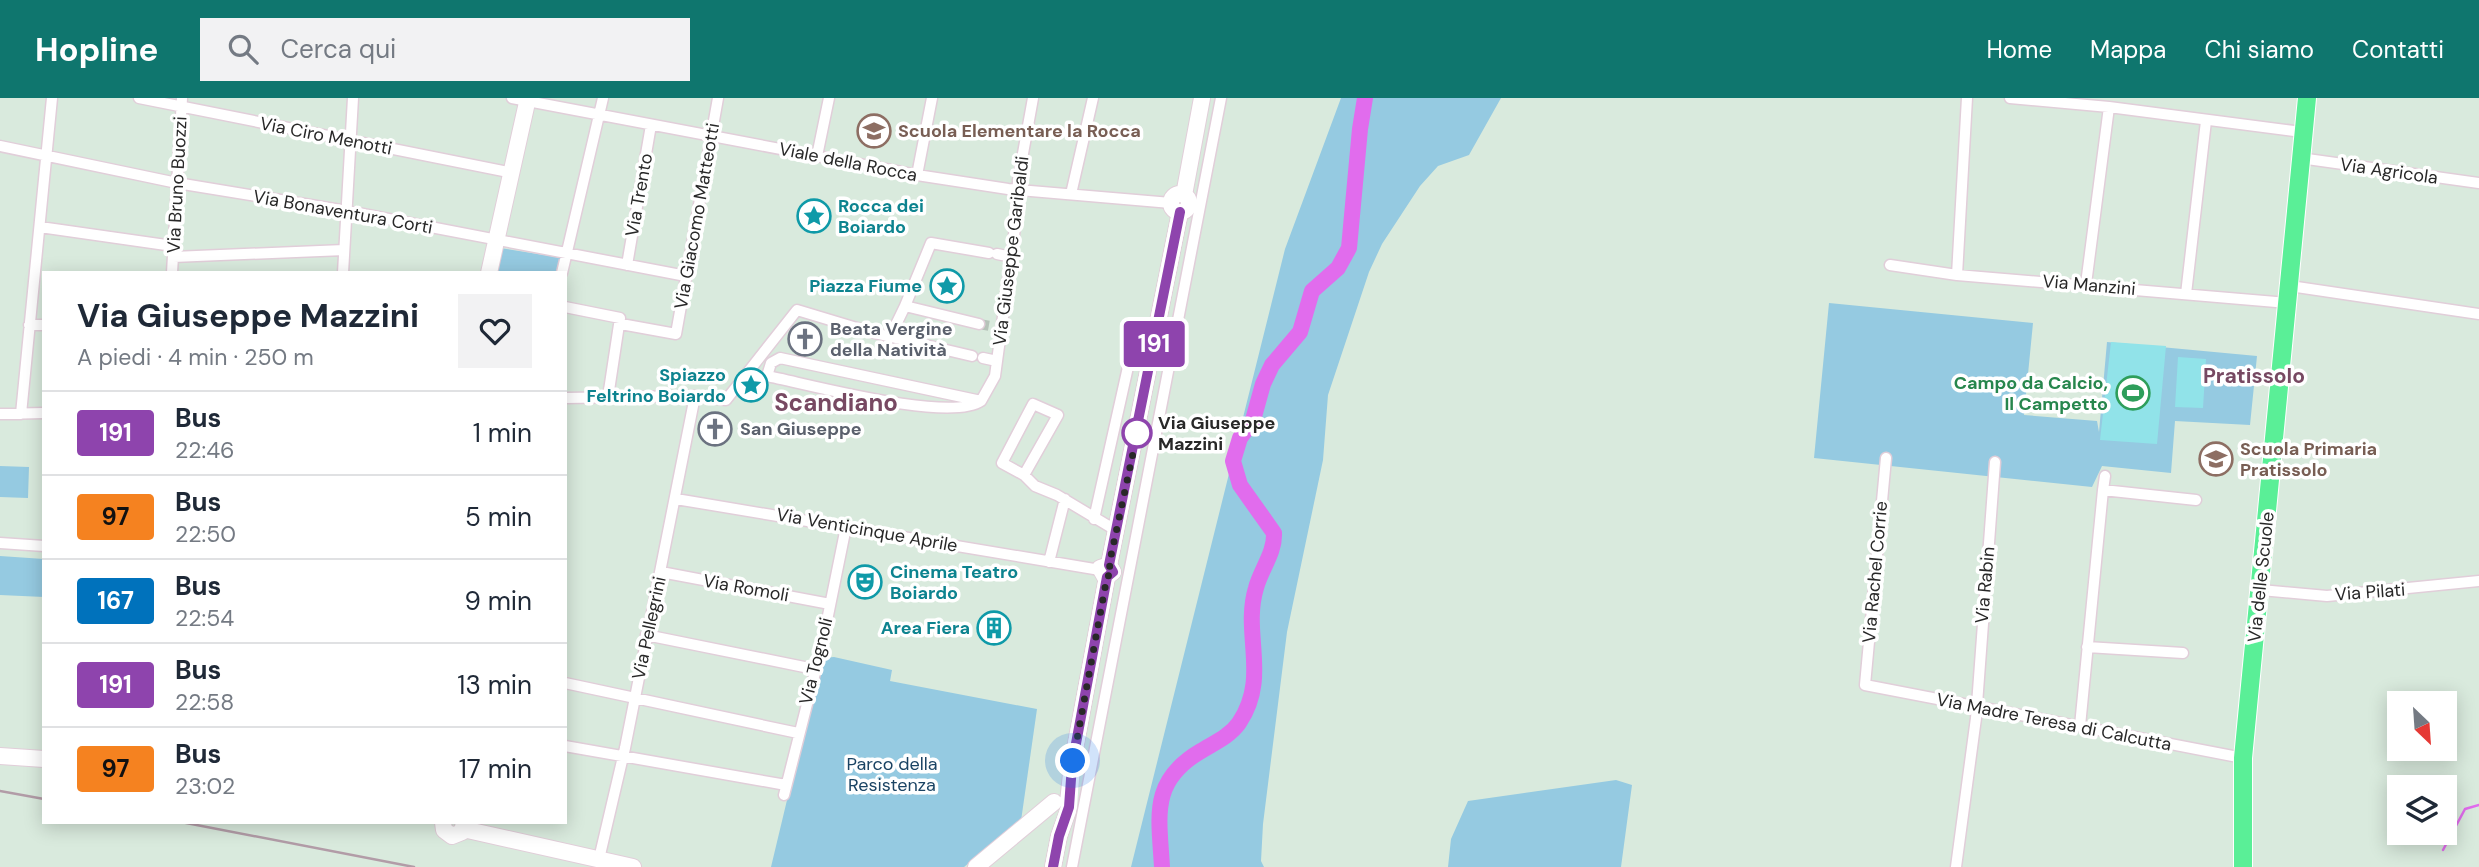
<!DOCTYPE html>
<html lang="it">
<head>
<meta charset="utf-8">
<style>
  :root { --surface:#fff; --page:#f2f2f3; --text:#1f2937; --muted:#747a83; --line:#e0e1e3; --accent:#0f766e }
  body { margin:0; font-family:"DM Sans",sans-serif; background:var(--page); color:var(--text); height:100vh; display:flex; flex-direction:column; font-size:26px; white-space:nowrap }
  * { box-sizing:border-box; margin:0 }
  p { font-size:23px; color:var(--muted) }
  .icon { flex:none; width:38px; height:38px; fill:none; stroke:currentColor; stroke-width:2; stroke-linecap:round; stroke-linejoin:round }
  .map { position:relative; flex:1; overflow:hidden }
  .sheet { position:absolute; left:42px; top:173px; width:525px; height:553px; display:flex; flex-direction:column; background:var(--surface); border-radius:0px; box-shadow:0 4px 18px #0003 }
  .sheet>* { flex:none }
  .badge { padding:0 14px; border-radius:5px; font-size:24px; line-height:46px }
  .needle { width:46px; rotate:155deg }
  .tools { position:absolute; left:2387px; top:593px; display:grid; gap:14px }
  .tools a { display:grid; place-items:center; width:70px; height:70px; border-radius:0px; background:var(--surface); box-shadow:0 4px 18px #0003; font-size:35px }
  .you { position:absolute; width:35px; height:35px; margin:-18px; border:5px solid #fff; border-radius:50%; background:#1a73e8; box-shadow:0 0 0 10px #1a73e833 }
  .map>.badge { position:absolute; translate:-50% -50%; box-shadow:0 0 0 4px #fff }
  .round { display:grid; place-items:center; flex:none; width:74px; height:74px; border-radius:0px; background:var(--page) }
  .overview { display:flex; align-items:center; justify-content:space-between; height:119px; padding:0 35px }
  h1 { font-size:33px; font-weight:700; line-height:52px }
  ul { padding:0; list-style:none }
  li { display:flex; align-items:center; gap:21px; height:84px; padding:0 35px; border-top:2px solid var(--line) }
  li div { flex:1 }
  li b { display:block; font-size:26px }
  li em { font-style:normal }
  li .badge { min-width:77px; font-weight:700; text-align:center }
  header { display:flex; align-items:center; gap:42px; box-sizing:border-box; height:98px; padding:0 35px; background:var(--accent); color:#fff }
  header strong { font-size:33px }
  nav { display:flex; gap:38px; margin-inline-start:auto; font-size:24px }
  .search { width:490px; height:63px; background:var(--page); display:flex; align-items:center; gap:18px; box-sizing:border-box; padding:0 24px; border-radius:0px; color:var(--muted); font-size:26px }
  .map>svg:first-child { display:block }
  .green { fill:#95cae1 }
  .pitch { fill:#91e3e9 }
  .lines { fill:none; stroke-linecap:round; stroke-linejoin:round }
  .stream { stroke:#e16ced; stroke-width:2.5 }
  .river { stroke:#e16ced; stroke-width:16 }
  .street-tunnel { stroke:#b6c3b9; stroke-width:10; stroke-dasharray:10 5; stroke-linecap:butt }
  .street-casing { stroke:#e1ced9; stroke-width:13 }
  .secondary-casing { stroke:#e1ced9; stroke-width:18 }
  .primary-casing { stroke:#fff; stroke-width:20 }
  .street { stroke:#fff; stroke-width:10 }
  .secondary { stroke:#fff; stroke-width:16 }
  .primary { stroke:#5aef97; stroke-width:18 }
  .rail { stroke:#b29ca7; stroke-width:2.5 }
  .line-casing { stroke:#fff; stroke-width:16 }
  .line { stroke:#8e44ad; stroke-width:10 }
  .walk { stroke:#282828; stroke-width:7; stroke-dasharray:0 12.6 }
  .stop-dot { fill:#fff; stroke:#8e44ad; stroke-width:3.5 }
  .labels { text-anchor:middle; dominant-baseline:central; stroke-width:7; stroke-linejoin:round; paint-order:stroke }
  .education-label { font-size:18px; font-weight:bold; fill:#785e54; stroke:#fff; text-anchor:start }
  .street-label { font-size:18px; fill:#282828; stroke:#fff }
  .culture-label { font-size:18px; font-weight:bold; fill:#0d838f; stroke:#fff; text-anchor:end }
  .worship-label { font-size:18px; font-weight:bold; fill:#5b616d; stroke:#fff; text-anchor:start }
  .leisure-label { font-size:18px; font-weight:bold; fill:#27864d; stroke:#fff; text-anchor:end }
  .stop-label { font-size:18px; font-weight:bold; fill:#282828; stroke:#fff; text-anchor:start }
  .park-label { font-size:18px; fill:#1a4363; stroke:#fff }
  .quarter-label { font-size:21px; font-weight:bold; fill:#774962; stroke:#fff }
  .district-label { font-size:24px; font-weight:bold; fill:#774962; stroke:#fff }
</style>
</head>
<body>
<header>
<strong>Hopline</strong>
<div class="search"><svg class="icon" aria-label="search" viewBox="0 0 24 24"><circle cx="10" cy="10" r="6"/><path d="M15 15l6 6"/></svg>Cerca qui</div>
<nav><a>Home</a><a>Mappa</a><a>Chi siamo</a><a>Contatti</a></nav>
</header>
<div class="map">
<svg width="2479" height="769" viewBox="0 0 2479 769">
  <rect width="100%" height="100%" fill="#d9eadd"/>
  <!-- green -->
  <path class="green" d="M1341 0H1501L1469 57 1438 68 1420 88 1382 146 1369 174 1328 297 1323 362 1287 534 1263 726 1261 763 1264 769H1131L1285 151Z
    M500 150 563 160 560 175H493Z
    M1829 205 2033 225 2024 317 2097 323 2099 334 2107 244 2257 258 2250 327 2175 323 2171 375 2102 368 2092 389 1814 360Z
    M0 368 29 369 28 400 0 399Z
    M0 458 44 461V499L0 497Z
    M834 559 892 572 890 583 1037 611 1021 723 964 769H771L821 560Z
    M1616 682 1632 687 1621 769H1448L1451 741 1468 703Z"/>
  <!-- pitch -->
  <path class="pitch" d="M2111 244 2166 248 2157 346 2100 342Z
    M2178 259 2206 261 2203 310 2175 309Z"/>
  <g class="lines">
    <!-- stream -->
    <path class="stream" d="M2443 752 2465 711 2479 707"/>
    <!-- river -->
    <path class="river" d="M1162 769C1159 717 1150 683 1201 653 1214 645 1230 638 1239 625 1270 579 1242 536 1256 490 1261 471 1275 455 1274 435L1240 387 1233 363 1240 340 1253 322 1263 286 1272 267 1300 234 1312 193 1338 170 1349 150 1360 31 1365 0"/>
    <!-- street-tunnel -->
    <path class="street-tunnel" d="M979 226 990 228"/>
    <defs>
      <path id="street" d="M139 0 513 75
        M512 0 917 77 1008 91 1171 105
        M2010 0 2109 9 2302 34
        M0 48 177 85 347 113 686 178
        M817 58 829 0
        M2300 60 2479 85
        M917 77 932 0
        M1071 96 1093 0
        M40 129 173 148
        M997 156 1012 159
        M173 159 344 152
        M627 167 651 27
        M1890 167 1957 177 2288 205
        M172 175 182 0
        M343 175 353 0
        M562 175 603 0
        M1957 177 1967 0
        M2086 186 2109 9
        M2290 188 2479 216
        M2186 196 2206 23
        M565 209 620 220 608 299
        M621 226 676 236 718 0
        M979 226 905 208 931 145 989 155
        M29 227H44
        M890 239 905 208
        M780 260 981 303C950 325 808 286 767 278L771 265Z
        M983 260 997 263
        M565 300 695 298 726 302 797 212 870 234 972 258
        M981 303 995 278 1016 122 1018 83 1033 0
        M0 316 44 315
        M21 316 52 0
        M1886 360 1865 587 2243 660
        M1024 377 1058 317 1033 306 1002 365 1024 377 1035 388 1057 397 1117 433
        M2103 392 2105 378
        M676 401 1100 472
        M1094 421 1130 260
        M0 445 44 448
        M1049 464 1065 401
        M661 474 830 506
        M2261 492 2327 498 2479 483
        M646 537 814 571
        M2087 549 2183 555
        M565 585 798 635
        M2080 628 2103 392 2196 402
        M565 648 786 687
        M784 697 822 547 846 429
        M599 761 625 650 695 298
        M1072 769 1221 0
        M1956 769 1976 620 1995 364"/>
      <path id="secondary" d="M1171 105a9 9 0 1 1 18 0a9 9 0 1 1-18 0Z
        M1184 97 1202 0
        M489 175 528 0
        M1109 467 1100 470 1105 479 1113 474 1109 467 1180 114
        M0 658 44 661
        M1068 704 1072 667 1107 479
        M443 724 444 732 452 738 462 734 464 724
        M463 731 633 769
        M976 769 1054 704
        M1053 769 1059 738 1068 713"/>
      <path id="primary" d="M2243 769V660L2307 0"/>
    </defs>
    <!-- street casing -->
    <use href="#street" class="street-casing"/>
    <!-- secondary casing -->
    <use href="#secondary" class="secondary-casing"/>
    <!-- primary casing -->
    <use href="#primary" class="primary-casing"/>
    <!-- street -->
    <use href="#street" class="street"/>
    <!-- secondary -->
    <use href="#secondary" class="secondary"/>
    <!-- primary -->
    <use href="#primary" class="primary"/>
    <!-- rail -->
    <path class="rail" d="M0 693 44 701
      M181 724 414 769"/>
  </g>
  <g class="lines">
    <defs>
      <path id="line" d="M1053 769 1059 738 1069 709 1072 667 1107 479 1113 474 1109 467 1180 114"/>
    </defs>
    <!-- line casing -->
    <use href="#line" class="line-casing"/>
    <!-- line -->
    <use href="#line" class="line"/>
    <!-- walk -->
    <path class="walk" d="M1073 663 1107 479 1113 474 1109 467 1138 332 1137 335"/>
  </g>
  <!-- icons -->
  <defs>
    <symbol id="school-ring" viewBox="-11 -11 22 22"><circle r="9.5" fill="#fff" stroke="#8d6e63" stroke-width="1.5"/><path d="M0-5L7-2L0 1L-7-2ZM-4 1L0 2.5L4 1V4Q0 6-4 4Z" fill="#8d6e63"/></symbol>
    <symbol id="sight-ring" viewBox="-11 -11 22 22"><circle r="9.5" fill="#fff" stroke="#0f9aa8" stroke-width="1.5"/><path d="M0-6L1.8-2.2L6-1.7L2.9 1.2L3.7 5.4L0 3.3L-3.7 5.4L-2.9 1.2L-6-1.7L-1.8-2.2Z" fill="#0f9aa8"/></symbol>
    <symbol id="church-ring" viewBox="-11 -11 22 22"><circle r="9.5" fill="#fff" stroke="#6b7280" stroke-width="1.5"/><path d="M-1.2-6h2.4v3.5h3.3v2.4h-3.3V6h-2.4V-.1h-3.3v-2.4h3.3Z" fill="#6b7280"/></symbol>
    <symbol id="stadium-ring" viewBox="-11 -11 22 22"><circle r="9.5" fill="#fff" stroke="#2e9e5b" stroke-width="1.5"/><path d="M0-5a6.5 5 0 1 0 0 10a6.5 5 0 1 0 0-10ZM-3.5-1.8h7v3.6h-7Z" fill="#2e9e5b"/></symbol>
    <symbol id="theatre-ring" viewBox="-11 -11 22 22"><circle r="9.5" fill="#fff" stroke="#0f9aa8" stroke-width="1.5"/><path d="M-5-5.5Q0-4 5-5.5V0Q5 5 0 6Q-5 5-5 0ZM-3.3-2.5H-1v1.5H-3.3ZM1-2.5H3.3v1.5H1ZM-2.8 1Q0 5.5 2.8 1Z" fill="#0f9aa8"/></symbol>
    <symbol id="building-ring" viewBox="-11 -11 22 22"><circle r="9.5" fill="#fff" stroke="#0f9aa8" stroke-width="1.5"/><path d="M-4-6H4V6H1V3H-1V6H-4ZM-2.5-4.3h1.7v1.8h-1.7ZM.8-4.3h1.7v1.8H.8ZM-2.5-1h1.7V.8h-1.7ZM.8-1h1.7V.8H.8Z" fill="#0f9aa8"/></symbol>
  </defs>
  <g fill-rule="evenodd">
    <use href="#school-ring" x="855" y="14" width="38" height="38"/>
    <use href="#sight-ring" x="795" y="99" width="38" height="38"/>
    <use href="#sight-ring" x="928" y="169" width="38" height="38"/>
    <use href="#church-ring" x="786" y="222" width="38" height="38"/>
    <use href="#sight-ring" x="732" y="268" width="38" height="38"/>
    <use href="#stadium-ring" x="2114" y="276" width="38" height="38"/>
    <use href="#church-ring" x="696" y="312" width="38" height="38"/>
    <use href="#school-ring" x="2197" y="342" width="38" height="38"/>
    <use href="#theatre-ring" x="846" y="465" width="38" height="38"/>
    <use href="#building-ring" x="975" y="511" width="38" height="38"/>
  </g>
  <!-- markers -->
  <circle class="stop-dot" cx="1137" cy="335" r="14"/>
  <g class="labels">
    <!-- education labels -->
    <g class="education-label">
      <text x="898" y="33">Scuola Elementare la Rocca</text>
      <text x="2240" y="351">Scuola Primaria<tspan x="2240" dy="21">Pratissolo</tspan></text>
    </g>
    <!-- street labels -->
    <g class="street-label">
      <text transform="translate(326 38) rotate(11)">Via Ciro Menotti</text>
      <text transform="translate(848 64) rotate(11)">Viale della Rocca</text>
      <text transform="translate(2389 73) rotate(8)">Via Agricola</text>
      <text transform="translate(177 87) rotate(-87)">Via Bruno Buozzi</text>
      <text transform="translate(639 97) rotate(-80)">Via Trento</text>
      <text transform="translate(343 114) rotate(10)">Via Bonaventura Corti</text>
      <text transform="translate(697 118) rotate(-80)">Via Giacomo Matteotti</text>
      <text transform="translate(1011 153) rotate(-83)">Via Giuseppe Garibaldi</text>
      <text transform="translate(2089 187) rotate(5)">Via Manzini</text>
      <text transform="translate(867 432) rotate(10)">Via Venticinque Aprile</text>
      <text transform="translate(1875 474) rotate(-85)">Via Rachel Corrie</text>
      <text transform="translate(2261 479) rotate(-84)">Via delle Scuole</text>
      <text transform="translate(1985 487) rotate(-85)">Via Rabin</text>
      <text transform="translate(746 490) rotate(10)">Via Romoli</text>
      <text transform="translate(2370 494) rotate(-4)">Via Pilati</text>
      <text transform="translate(649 530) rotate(-78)">Via Pellegrini</text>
      <text transform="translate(816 563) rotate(-76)">Via Tognoli</text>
      <text transform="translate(2054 624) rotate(11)">Via Madre Teresa di Calcutta</text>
    </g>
    <!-- culture labels -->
    <g class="culture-label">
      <text x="838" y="108" text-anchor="start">Rocca dei<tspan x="838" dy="21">Boiardo</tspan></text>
      <text x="922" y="188">Piazza Fiume</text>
      <text x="726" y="277">Spiazzo<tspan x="726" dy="21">Feltrino Boiardo</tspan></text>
      <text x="890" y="474" text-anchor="start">Cinema Teatro<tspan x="890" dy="21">Boiardo</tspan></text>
      <text x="970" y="530">Area Fiera</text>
    </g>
    <!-- worship labels -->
    <g class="worship-label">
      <text x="830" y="231">Beata Vergine<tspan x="830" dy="21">della Natività</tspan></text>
      <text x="740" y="331">San Giuseppe</text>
    </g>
    <!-- leisure labels -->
    <g class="leisure-label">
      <text x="2108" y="285">Campo da Calcio,<tspan x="2108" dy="21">Il Campetto</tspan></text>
    </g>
    <!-- stop labels -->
    <g class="stop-label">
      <text x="1158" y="325">Via Giuseppe<tspan x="1158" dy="21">Mazzini</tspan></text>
    </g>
    <!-- park labels -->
    <g class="park-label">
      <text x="892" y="666">Parco della<tspan x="892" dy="21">Resistenza</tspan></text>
    </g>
    <!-- quarter labels -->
    <g class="quarter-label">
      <text x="2254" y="278">Pratissolo</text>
    </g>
    <!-- district labels -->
    <g class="district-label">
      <text x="836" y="304">Scandiano</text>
    </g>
  </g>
</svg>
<div class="tools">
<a><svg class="needle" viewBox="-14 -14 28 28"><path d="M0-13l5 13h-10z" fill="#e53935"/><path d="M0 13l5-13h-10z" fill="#747a83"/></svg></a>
<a><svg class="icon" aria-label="layers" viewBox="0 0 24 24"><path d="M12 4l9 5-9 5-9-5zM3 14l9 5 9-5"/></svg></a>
</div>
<div class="you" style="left:1073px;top:663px"></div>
<b class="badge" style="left:1154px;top:246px;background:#8e44ad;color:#fff">191</b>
<section class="sheet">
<div class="overview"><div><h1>Via Giuseppe Mazzini</h1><p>A piedi · 4 min · 250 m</p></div><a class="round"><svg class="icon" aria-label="heart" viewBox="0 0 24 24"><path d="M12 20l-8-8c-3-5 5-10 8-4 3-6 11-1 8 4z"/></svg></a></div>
<ul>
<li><span class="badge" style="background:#8e44ad;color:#fff">191</span><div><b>Bus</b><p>22:46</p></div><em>1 min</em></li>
<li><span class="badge" style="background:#f58220;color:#111">97</span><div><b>Bus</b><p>22:50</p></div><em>5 min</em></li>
<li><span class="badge" style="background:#0072bc;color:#fff">167</span><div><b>Bus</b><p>22:54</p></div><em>9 min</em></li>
<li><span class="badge" style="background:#8e44ad;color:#fff">191</span><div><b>Bus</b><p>22:58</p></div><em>13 min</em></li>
<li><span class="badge" style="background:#f58220;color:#111">97</span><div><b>Bus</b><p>23:02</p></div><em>17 min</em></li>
</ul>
</section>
</div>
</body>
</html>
